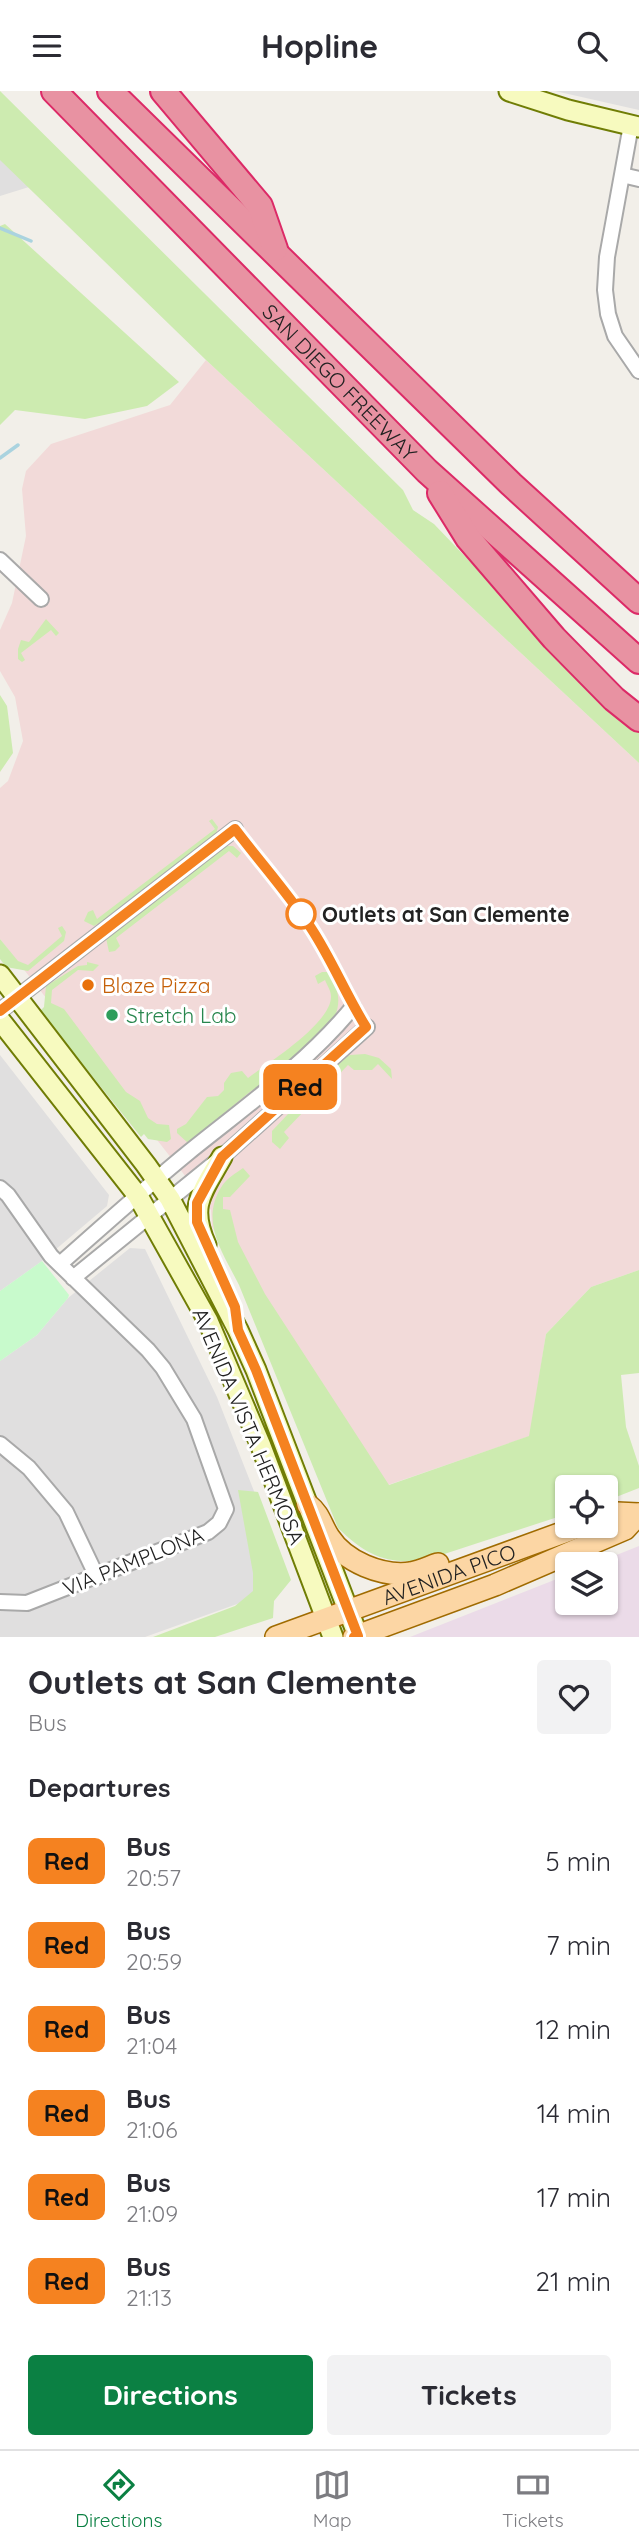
<!DOCTYPE html>
<html lang="en">
<head>
<meta charset="utf-8">
<style>
  :root { --surface:#fff; --page:#f2f2f3; --text:#2b2b33; --muted:#7c7c81; --line:#e1e1e2; --accent:#0b8043 }
  body { margin:0; font-family:Quicksand,sans-serif; background:var(--page); color:var(--text); height:100vh; display:flex; flex-direction:column; font-size:26px; white-space:nowrap }
  * { box-sizing:border-box; margin:0 }
  p { font-size:23px; color:var(--muted) }
  .icon { flex:none; width:38px; height:38px; fill:none; stroke:currentColor; stroke-width:2; stroke-linecap:round; stroke-linejoin:round }
  .map { position:relative; height:1546px; overflow:hidden }
  .details { display:flex; flex-direction:column; background:var(--surface); flex:1 }
  .details>* { flex:none }
  .badge { padding:0 14px; border-radius:10px; font-size:24px; line-height:46px }
  .fabs { position:absolute; left:555px; top:1384px; display:grid; gap:14px }
  .fabs a { display:grid; place-items:center; width:63px; height:63px; border-radius:7px; background:var(--surface); box-shadow:0 2px 5px #0004; font-size:35px }
  .map>.badge { position:absolute; translate:-50% -50%; box-shadow:0 0 0 4px #fff }
  h2 { padding:0 28px; font-size:26px; line-height:63px }
  .round { display:grid; place-items:center; flex:none; width:74px; height:74px; border-radius:7px; background:var(--page) }
  .head { display:flex; align-items:center; justify-content:space-between; height:119px; padding:0 28px }
  h1 { font-size:33px; font-weight:700; line-height:52px }
  .button { display:flex; gap:14px; margin-top:auto; padding:14px 28px }
  .button a { flex:1; height:80px; border-radius:7px; background:var(--accent); color:#fff; font-size:28px; font-weight:700; line-height:80px; text-align:center }
  .button a+a { background:var(--page); color:var(--text) }
  ul { padding:0; list-style:none }
  li { display:flex; align-items:center; gap:21px; height:84px; padding:0 28px }
  li div { flex:1 }
  li b { display:block; font-size:26px }
  li em { font-style:normal }
  li .badge { min-width:77px; font-weight:700; text-align:center }
  header { display:flex; justify-content:space-between; align-items:center; height:91px; padding:0 28px; background:var(--surface); font-size:32px; font-weight:700 }
  .tabs { display:flex; justify-content:space-around; align-items:center; height:98px; border-top:2px solid var(--line); background:var(--surface); font-size:19px; color:var(--muted) }
  .tabs a { display:grid; justify-items:center; gap:4px }
  .tabs .on { color:var(--accent) }
  .map>svg:first-child { display:block }
  .residential { fill:#e0dfdf }
  .commercial { fill:#f2dad9 }
  .industrial { fill:#ebdbe8 }
  .grass { fill:#cdebb0 }
  .park { fill:#c8facc }
  .lines { fill:none; stroke-linecap:round; stroke-linejoin:round }
  .stream { stroke:#aad3df; stroke-width:3.5 }
  .street-casing { stroke:#a9a9a9; stroke-width:18 }
  .secondary-casing { stroke:#707d05; stroke-width:23 }
  .primary-casing { stroke:#a06b00; stroke-width:24 }
  .highway-casing { stroke:#dc2a67; stroke-width:28 }
  .street { stroke:#fff; stroke-width:14 }
  .secondary { stroke:#f7fabf; stroke-width:19 }
  .primary { stroke:#fcd6a4; stroke-width:21 }
  .highway { stroke:#e892a2; stroke-width:24 }
  .line-casing { stroke:#fff; stroke-width:16 }
  .line { stroke:#f58220; stroke-width:10 }
  .stop-dot { fill:#fff; stroke:#f58220; stroke-width:3.5 }
  .food-dot { fill:#e8710a; stroke:#fff; stroke-width:2.5 }
  .leisure-dot { fill:#2e9e5b; stroke:#fff; stroke-width:2.5 }
  .labels { text-anchor:middle; dominant-baseline:central; stroke-width:6; stroke-linejoin:round; paint-order:stroke }
  .street-label { font-size:21px; fill:#222; stroke:#fff }
  .stop-label { font-size:21px; font-weight:bold; fill:#222; stroke:#fff; text-anchor:start }
  .food-label { font-size:21px; fill:#c56008; stroke:#fff; text-anchor:start }
  .leisure-label { font-size:21px; fill:#27864d; stroke:#fff; text-anchor:start }
</style>
</head>
<body>
<header><svg class="icon" aria-label="menu" viewBox="0 0 24 24"><path d="M4 6h16M4 12h16M4 18h16"/></svg>Hopline<svg class="icon" aria-label="search" viewBox="0 0 24 24"><circle cx="10" cy="10" r="6"/><path d="M15 15l6 6"/></svg></header>
<div class="map">
<svg width="639" height="1546" viewBox="0 0 639 1546">
  <rect width="100%" height="100%" fill="#f2efe9"/>
  <!-- residential -->
  <path class="residential" d="M555 0H639V19Z
    M0 67 29 96 0 105Z
    M0 964 109 1104 107 1115 42 1170 0 1200Z
    M130 1157 145 1158 217 1306 274 1451 251 1508 145 1546H0V1270L37 1244 68 1207Z"/>
  <!-- commercial -->
  <path class="commercial" d="M206 269 639 672V1179L591 1196 546 1243 530 1345 388 1394 212 1136 211 1119 204 1109 0 848V697L8 690 23 650 15 606 0 580V539L12 512 26 445 22 398 26 380 51 353 170 314Z"/>
  <!-- industrial -->
  <path class="industrial" d="M639 1455V1546H410L567 1484V1512H606V1474L594 1473Z"/>
  <!-- grass -->
  <path class="grass" d="M0 0 403 399 413 419 434 433 609 616 639 640V672L206 269 0 69Z
    M5 133 179 291 147 315 85 328 15 319 0 334V135Z
    M46 528 59 542 56 545 51 539 21 562 25 569 22 571 18 568V558L21 549 29 551Z
    M0 604 7 615 13 662 0 681Z
    M212 728 218 736 216 743 104 829 94 835 84 830 88 821 93 819 97 828 215 738 209 730Z
    M226 755H233L241 762 237 767 229 760 116 847 120 855 115 860 109 861 106 847Z
    M62 835 66 841 64 850 28 880 6 876 0 868V848L18 870 28 874 62 845 58 837Z
    M87 871 99 874 93 880 78 879 52 899 51 912 64 918 126 1001 140 1010 148 1027 157 1033 169 1034 171 1048 167 1051 148 1048 144 1043 141 1046 40 920 44 916 46 895 78 875 87 874Z
    M322 881H329C338 899 342 909 334 928L268 991 251 1000 188 1052 177 1042V1038L186 1033 207 1006 218 1005 224 999V992L231 982 242 980 248 987C268 972 332 932 331 905 331 900 327 894 325 889L318 893 315 885Z
    M365 963 379 967 391 978 392 988 378 973 372 979H354L348 974 284 1041 289 1047 280 1058 272 1051V1040L336 972 350 964Z
    M243 1077 250 1085 230 1106H223V1118L230 1119 238 1151 265 1203 389 1394 529 1345 546 1243 591 1196 639 1179V1282L621 1284 626 1336 639 1375V1397L606 1410V1396H567V1423L426 1469C386 1474 366 1464 338 1437L239 1194C223 1162 199 1130 222 1095 226 1088 236 1082 243 1077Z
    M238 1399 258 1401 291 1489 274 1510 273 1527 215 1546H153L235 1515 253 1500V1482Z"/>
  <!-- park -->
  <path class="park" d="M42 1170 69 1204 68 1207 37 1244 0 1270V1200Z"/>
  <g class="lines">
    <!-- stream -->
    <path class="stream" d="M0 137 31 150
      M0 367 18 354"/>
    <defs>
      <path id="street" d="M631 34 607 166 605 199 608 223 615 245 639 280
        M622 84 639 88
        M0 469 41 508
        M0 920 235 738
        M0 1097 8 1104 51 1165 148 1259 163 1277 194 1328 226 1418 219 1432 208 1441 27 1512 0 1511
        M60 1173C103 1135 145 1097 189 1061 246 1015 307 972 353 916
        M73 1187 222 1066 367 936
        M0 1353 29 1377 66 1421 97 1486"/>
      <path id="secondary" d="M509 0 568 19 639 36
        M0 884 146 1074 170 1108 238 1239 256 1279 358 1545
        M0 929 138 1105 208 1230 261 1355 333 1546
        M206 1154C188 1114 202 1102 222 1066"/>
      <g id="primary">
        <path d="M308 1414C320 1423 321 1434 329 1446 345 1471 382 1486 411 1482 420 1480 429 1476 438 1473"/>
        <path d="M606 1426 617 1422 639 1423"/>
        <path id="s1" d="M276 1546 581 1435"/>
        <path d="M354 1546 495 1494 625 1438 639 1423"/>
      </g>
      <g id="highway">
        <path id="s2" d="M54 0 427 380 639 570"/>
        <path d="M110 0 511 393 639 510"/>
        <path d="M163 0 260 115 275 158"/>
        <path d="M440 402 468 447 554 547 614 608 639 628"/>
      </g>
    </defs>
    <!-- street casing -->
    <use href="#street" class="street-casing"/>
    <!-- secondary casing -->
    <use href="#secondary" class="secondary-casing"/>
    <!-- primary casing -->
    <use href="#primary" class="primary-casing"/>
    <!-- highway casing -->
    <use href="#highway" class="highway-casing"/>
    <!-- street -->
    <use href="#street" class="street"/>
    <!-- secondary -->
    <use href="#secondary" class="secondary"/>
    <!-- primary -->
    <use href="#primary" class="primary"/>
    <!-- highway -->
    <use href="#highway" class="highway"/>
  </g>
  <g class="lines">
    <defs>
      <path id="line" d="M0 920 235 738C260 771 288 802 311 837 332 869 346 904 366 936L222 1066 197 1112V1131L235 1216 238 1239 256 1279 358 1545 354 1546"/>
    </defs>
    <!-- line casing -->
    <use href="#line" class="line-casing"/>
    <!-- line -->
    <use href="#line" class="line"/>
  </g>
  <!-- markers -->
  <circle class="stop-dot" cx="301" cy="823" r="14"/>
  <circle class="food-dot" cx="88" cy="894" r="7"/>
  <circle class="leisure-dot" cx="112" cy="924" r="7"/>
  <g class="labels">
    <!-- street labels -->
    <g class="street-label">
      <text stroke="none"><textPath href="#s2" startOffset="408">SAN DIEGO FREEWAY</textPath></text>
      <text transform="translate(249 1335) rotate(67)">AVENIDA VISTA HERMOSA</text>
      <text transform="translate(133 1470) rotate(-22)">VIA PAMPLONA</text>
      <text stroke="none"><textPath href="#s1" startOffset="184">AVENIDA PICO</textPath></text>
    </g>
    <!-- stop labels -->
    <g class="stop-label">
      <text x="322" y="823">Outlets at San Clemente</text>
    </g>
    <!-- food labels -->
    <g class="food-label">
      <text x="102" y="894">Blaze Pizza</text>
    </g>
    <!-- leisure labels -->
    <g class="leisure-label">
      <text x="126" y="924">Stretch Lab</text>
    </g>
  </g>
</svg>
<div class="fabs">
<a><svg class="icon" aria-label="locate" viewBox="0 0 24 24"><circle cx="12" cy="12" r="6"/><path d="M12 2v4M12 18v4M2 12h4M18 12h4"/></svg></a>
<a><svg class="icon" aria-label="layers" viewBox="0 0 24 24"><path d="M12 4l9 5-9 5-9-5zM3 14l9 5 9-5"/></svg></a>
</div>
<b class="badge" style="left:300px;top:996px;background:#f58220;color:#111">Red</b>
</div>
<section class="details">
<div class="head"><div><h1>Outlets at San Clemente</h1><p>Bus</p></div><a class="round"><svg class="icon" aria-label="heart" viewBox="0 0 24 24"><path d="M12 20l-8-8c-3-5 5-10 8-4 3-6 11-1 8 4z"/></svg></a></div>
<h2>Departures</h2>
<ul>
<li><span class="badge" style="background:#f58220;color:#111">Red</span><div><b>Bus</b><p>20:57</p></div><em>5 min</em></li>
<li><span class="badge" style="background:#f58220;color:#111">Red</span><div><b>Bus</b><p>20:59</p></div><em>7 min</em></li>
<li><span class="badge" style="background:#f58220;color:#111">Red</span><div><b>Bus</b><p>21:04</p></div><em>12 min</em></li>
<li><span class="badge" style="background:#f58220;color:#111">Red</span><div><b>Bus</b><p>21:06</p></div><em>14 min</em></li>
<li><span class="badge" style="background:#f58220;color:#111">Red</span><div><b>Bus</b><p>21:09</p></div><em>17 min</em></li>
<li><span class="badge" style="background:#f58220;color:#111">Red</span><div><b>Bus</b><p>21:13</p></div><em>21 min</em></li>
</ul>
<div class="button"><a>Directions</a><a>Tickets</a></div>
</section>
<nav class="tabs">
<a class="on"><svg class="icon" aria-label="directions" viewBox="0 0 24 24"><path d="M12 3l9 9-9 9-9-9zM9 14v-3h6M13 9l2 2-2 2"/></svg>Directions</a>
<a><svg class="icon" aria-label="map" viewBox="0 0 24 24"><path d="M3 6l6-2 6 2 6-2v14l-6 2-6-2-6 2zM9 4v14M15 6v14"/></svg>Map</a>
<a><svg class="icon" aria-label="tickets" viewBox="0 0 24 24"><path d="M3 7h18v10H3zM15 7v10"/></svg>Tickets</a>
</nav>
</body>
</html>
